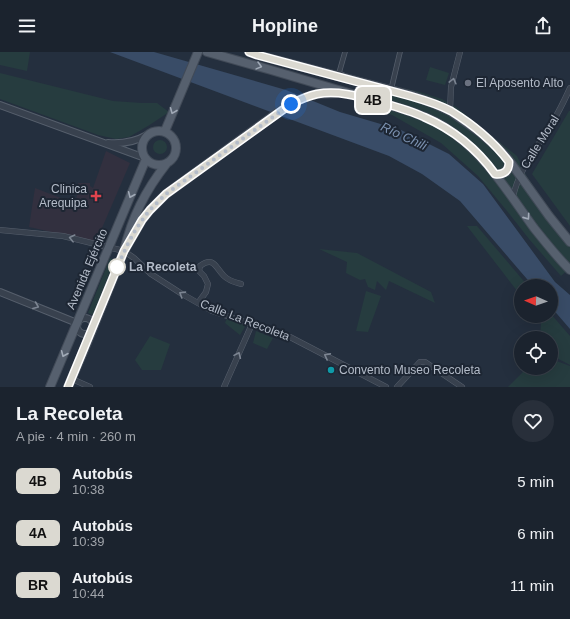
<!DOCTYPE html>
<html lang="es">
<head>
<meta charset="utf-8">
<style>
  :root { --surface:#1b232e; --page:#282f3a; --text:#f1f3f6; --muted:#a0a4aa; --line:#39404a }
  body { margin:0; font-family:Arial,sans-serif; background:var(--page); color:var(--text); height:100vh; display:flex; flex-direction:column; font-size:15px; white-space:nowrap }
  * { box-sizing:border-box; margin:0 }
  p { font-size:13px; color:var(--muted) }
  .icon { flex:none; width:22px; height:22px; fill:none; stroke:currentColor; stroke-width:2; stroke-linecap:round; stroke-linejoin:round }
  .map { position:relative; height:335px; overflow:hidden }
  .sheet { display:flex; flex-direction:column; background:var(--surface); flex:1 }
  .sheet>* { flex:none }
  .badge { padding:0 8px; border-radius:6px; font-size:14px; line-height:26px }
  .needle { width:26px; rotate:272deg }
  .controls { position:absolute; left:514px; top:227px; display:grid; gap:8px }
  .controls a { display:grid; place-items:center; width:44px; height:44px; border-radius:50%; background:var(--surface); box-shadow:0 4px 16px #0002,0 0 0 1px var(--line); font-size:20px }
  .you { position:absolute; width:20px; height:20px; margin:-10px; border:3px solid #fff; border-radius:50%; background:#1a73e8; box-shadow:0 0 0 6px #1a73e833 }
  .map>.badge { position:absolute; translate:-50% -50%; box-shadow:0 0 0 2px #fff }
  .round { display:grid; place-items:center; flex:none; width:42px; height:42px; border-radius:21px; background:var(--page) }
  .head { display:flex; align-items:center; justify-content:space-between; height:68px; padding:0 16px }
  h1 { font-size:19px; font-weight:800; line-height:30px }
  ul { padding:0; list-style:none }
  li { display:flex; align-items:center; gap:12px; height:52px; padding:0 16px }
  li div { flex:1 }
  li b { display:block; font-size:15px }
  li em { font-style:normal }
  li .badge { min-width:44px; font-weight:700; text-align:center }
  header { display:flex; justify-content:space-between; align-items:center; height:52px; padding:0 16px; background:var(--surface); font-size:18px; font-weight:800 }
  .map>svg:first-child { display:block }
  .medical { fill:#32303f }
  .green { fill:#263c3f }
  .water { fill:#394c67 }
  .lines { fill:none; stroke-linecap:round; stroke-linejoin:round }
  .pedestrian-casing { stroke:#565f6c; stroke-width:5.5 }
  .minor-casing { stroke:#565f6c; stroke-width:6 }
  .tertiary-casing { stroke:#565f6c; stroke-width:8 }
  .primary-casing { stroke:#414a57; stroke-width:10 }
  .pedestrian { stroke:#38414e; stroke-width:4 }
  .minor { stroke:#38414e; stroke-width:5 }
  .tertiary { stroke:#38414e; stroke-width:6 }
  .primary { stroke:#56606e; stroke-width:8 }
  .oneway { stroke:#a1aab7 }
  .oneway2 { stroke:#7c8592 }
  .line-casing { stroke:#fff; stroke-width:9 }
  .line { stroke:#dbd9d1; stroke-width:6 }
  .walk { stroke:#b4bcc9; stroke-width:4; stroke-dasharray:0 7.2 }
  .worship-dot { fill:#6b7280; stroke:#1d2633; stroke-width:1.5 }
  .health-dot { fill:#e0444e; stroke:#1d2633; stroke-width:1.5 }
  .stop-dot { fill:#fff; stroke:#dbd9d1; stroke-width:2 }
  .culture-dot { fill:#0f9aa8; stroke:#1d2633; stroke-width:1.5 }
  .labels { text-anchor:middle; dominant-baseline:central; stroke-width:4; stroke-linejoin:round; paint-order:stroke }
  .poi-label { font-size:12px; fill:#b4bcc9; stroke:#1d2633; text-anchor:start }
  .street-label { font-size:12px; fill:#b4bcc9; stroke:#1d2633 }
  .stop-label { font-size:12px; font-weight:bold; fill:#b4bcc9; stroke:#1d2633; text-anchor:start }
  .water-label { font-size:13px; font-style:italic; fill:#7c92b1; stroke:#1d2633 }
</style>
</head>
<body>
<header><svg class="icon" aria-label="menu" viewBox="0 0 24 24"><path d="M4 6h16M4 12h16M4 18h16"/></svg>Hopline<svg class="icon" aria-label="share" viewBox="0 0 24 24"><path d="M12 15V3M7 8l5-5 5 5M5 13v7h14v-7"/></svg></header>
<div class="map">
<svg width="570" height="335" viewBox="0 0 570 335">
  <rect width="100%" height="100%" fill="#242f3e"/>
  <!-- medical -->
  <path class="medical" d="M106 99 130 111 96 190 29 175 32 155 35 136 76 152 78 131H90V134L93 136Z"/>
  <!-- green -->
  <path class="green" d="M0 0H30L27 19 0 13Z
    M430 15 449 21 445 33 426 28Z
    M0 21 113 49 142 51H157L169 60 148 74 129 85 116 87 98 83 0 47Z
    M372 29 420 40 442 47 456 55 517 104 526 123 551 162 570 186V216L561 224 529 187 507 159 478 124 441 91 392 63 365 56Z
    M569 59H570V174L532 122Z
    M153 95a7 7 0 1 1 14 0a7 7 0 1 1-14 0Z
    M467 174H477L528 234H521V244Z
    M319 197 357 201 431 240 435 251 389 229 386 238 377 229 375 238 368 235 365 227 360 228 346 221 347 210Z
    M110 206 115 208 93 263 88 261Z
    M366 239 381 244 368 280 356 279Z
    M551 262 570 284V313L551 303V286H540L541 270 536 264H551Z
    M227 266 246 273 240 283 225 271Z
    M256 279 273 286 267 297 253 291Z
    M150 284 170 292 161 318H142L135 308Z
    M551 307 570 314V335H508L527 316H551Z"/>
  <!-- water -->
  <path class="water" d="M110 0H154L286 38 340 60 401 78 449 102 483 132 555 230 570 243V277L551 255V234H533L460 149 422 122 389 104Z"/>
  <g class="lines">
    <defs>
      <path id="pedestrian" d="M343 23 339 21 345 0
        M391 38 400 0"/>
      <path id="minor" d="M450 59 451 35 460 0
        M513 145C519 116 539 94 553 69 560 58 565 47 570 36
        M0 178 63 184 124 199 134 206 151 222 182 242 212 259 290 285 386 335
        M198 251 206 240 208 232 204 224 199 219 200 214C214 204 215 215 224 224 229 229 234 230 241 232
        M72 327 90 335
        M224 335 252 272
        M397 335 420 310H425L462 335"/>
      <path id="tertiary" d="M0 53 145 106
        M108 91C122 92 135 90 147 83
        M0 240 77 271
        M77 274a8 8 0 1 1 16 0a8 8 0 1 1-16 0Z"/>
      <path id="primary" d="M207 0 271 18 406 58C418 62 431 67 443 74 484 99 507 139 534 176 546 191 557 205 570 218
        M249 0 257 3 410 43 430 50 450 59 481 81 499 97 508 107 549 164 570 190
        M142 96a17 17 0 1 1 34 0a17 17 0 1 1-34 0Z
        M165 79 198 0
        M495 122 499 123 506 120 509 114V110
        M124 199 142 168 150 158 166 142 291 51 303 46 316 42 339 41
        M50 335 146 107
        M68 335 86 293 124 199C132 165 145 139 167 111"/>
    </defs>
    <!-- pedestrian casing -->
    <use href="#pedestrian" class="pedestrian-casing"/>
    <!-- minor casing -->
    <use href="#minor" class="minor-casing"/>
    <!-- tertiary casing -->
    <use href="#tertiary" class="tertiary-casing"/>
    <!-- primary casing -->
    <use href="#primary" class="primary-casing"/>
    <!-- pedestrian -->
    <use href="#pedestrian" class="pedestrian"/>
    <!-- minor -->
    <use href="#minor" class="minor"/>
    <!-- tertiary -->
    <use href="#tertiary" class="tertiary"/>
    <!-- primary -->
    <use href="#primary" class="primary"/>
  </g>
  <!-- one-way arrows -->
  <defs><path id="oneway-chevron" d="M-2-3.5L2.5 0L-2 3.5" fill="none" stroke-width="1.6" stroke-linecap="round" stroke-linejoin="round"/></defs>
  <g class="oneway">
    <use href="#oneway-chevron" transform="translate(259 14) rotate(15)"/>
    <use href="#oneway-chevron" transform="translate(173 59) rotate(112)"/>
    <use href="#oneway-chevron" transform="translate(131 143) rotate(113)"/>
    <use href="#oneway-chevron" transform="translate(527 165) rotate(55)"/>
    <use href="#oneway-chevron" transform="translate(64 302) rotate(113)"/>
  </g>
  <g class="oneway2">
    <use href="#oneway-chevron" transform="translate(453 29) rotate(-76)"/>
    <use href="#oneway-chevron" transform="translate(72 186) rotate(-166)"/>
    <use href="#oneway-chevron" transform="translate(182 242) rotate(-148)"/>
    <use href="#oneway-chevron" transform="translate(36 254) rotate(22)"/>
    <use href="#oneway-chevron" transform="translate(238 303) rotate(-66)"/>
    <use href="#oneway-chevron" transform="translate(327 304) rotate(-152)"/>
  </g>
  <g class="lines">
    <defs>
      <path id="line" d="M68 335 124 199 142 168 150 158 166 142 291 52C299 48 308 44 317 42 340 38 361 45 383 51 397 55 411 59 424 65 452 77 477 97 495 122 504 123 509 119 509 110 494 90 472 72 451 59 438 52 424 48 410 44L257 3 249 0"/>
    </defs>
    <!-- line casing -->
    <use href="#line" class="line-casing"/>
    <!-- line -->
    <use href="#line" class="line"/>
    <!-- walk -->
    <path class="walk" d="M117 215 115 220C123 202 131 183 143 167 149 158 158 150 166 142L291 52"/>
  </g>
  <!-- markers -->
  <circle class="worship-dot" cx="468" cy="31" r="4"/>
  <path class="health-dot" d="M94 138h4v4h4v4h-4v4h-4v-4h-4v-4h4z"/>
  <circle class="stop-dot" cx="117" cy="215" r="8"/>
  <circle class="culture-dot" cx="331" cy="318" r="4"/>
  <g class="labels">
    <!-- poi labels -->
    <g class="poi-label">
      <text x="476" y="31">El Aposento Alto</text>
      <text x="87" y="137" text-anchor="end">Clinica<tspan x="87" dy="14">Arequipa</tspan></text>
      <text x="339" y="318">Convento Museo Recoleta</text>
    </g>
    <!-- street labels -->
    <g class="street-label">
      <text transform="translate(540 90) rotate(-58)">Calle Moral</text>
      <text transform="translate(87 217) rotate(-67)">Avenida Ejército</text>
      <text transform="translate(245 268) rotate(21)">Calle La Recoleta</text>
    </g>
    <!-- stop labels -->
    <g class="stop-label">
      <text x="129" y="215">La Recoleta</text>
    </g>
    <!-- water labels -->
    <g class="water-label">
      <text transform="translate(404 84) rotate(25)">Río Chili</text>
    </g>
  </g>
</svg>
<div class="controls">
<a><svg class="needle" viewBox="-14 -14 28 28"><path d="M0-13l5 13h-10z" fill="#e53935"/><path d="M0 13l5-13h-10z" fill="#a0a4aa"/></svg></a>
<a><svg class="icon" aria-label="locate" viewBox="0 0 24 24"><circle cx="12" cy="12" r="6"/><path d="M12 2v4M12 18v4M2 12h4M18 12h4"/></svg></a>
</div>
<div class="you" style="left:291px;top:52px"></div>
<b class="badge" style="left:373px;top:48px;background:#dbd9d1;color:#111">4B</b>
</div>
<section class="sheet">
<div class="head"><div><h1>La Recoleta</h1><p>A pie · 4 min · 260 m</p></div><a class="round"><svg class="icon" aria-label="heart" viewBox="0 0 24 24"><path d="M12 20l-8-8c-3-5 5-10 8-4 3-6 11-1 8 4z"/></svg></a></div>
<ul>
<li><span class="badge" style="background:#dbd9d1;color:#111">4B</span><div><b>Autobús</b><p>10:38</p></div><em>5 min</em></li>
<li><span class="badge" style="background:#dbd9d1;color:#111">4A</span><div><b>Autobús</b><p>10:39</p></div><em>6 min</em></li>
<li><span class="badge" style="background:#dbd9d1;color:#111">BR</span><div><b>Autobús</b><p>10:44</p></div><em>11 min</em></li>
</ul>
</section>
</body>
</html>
